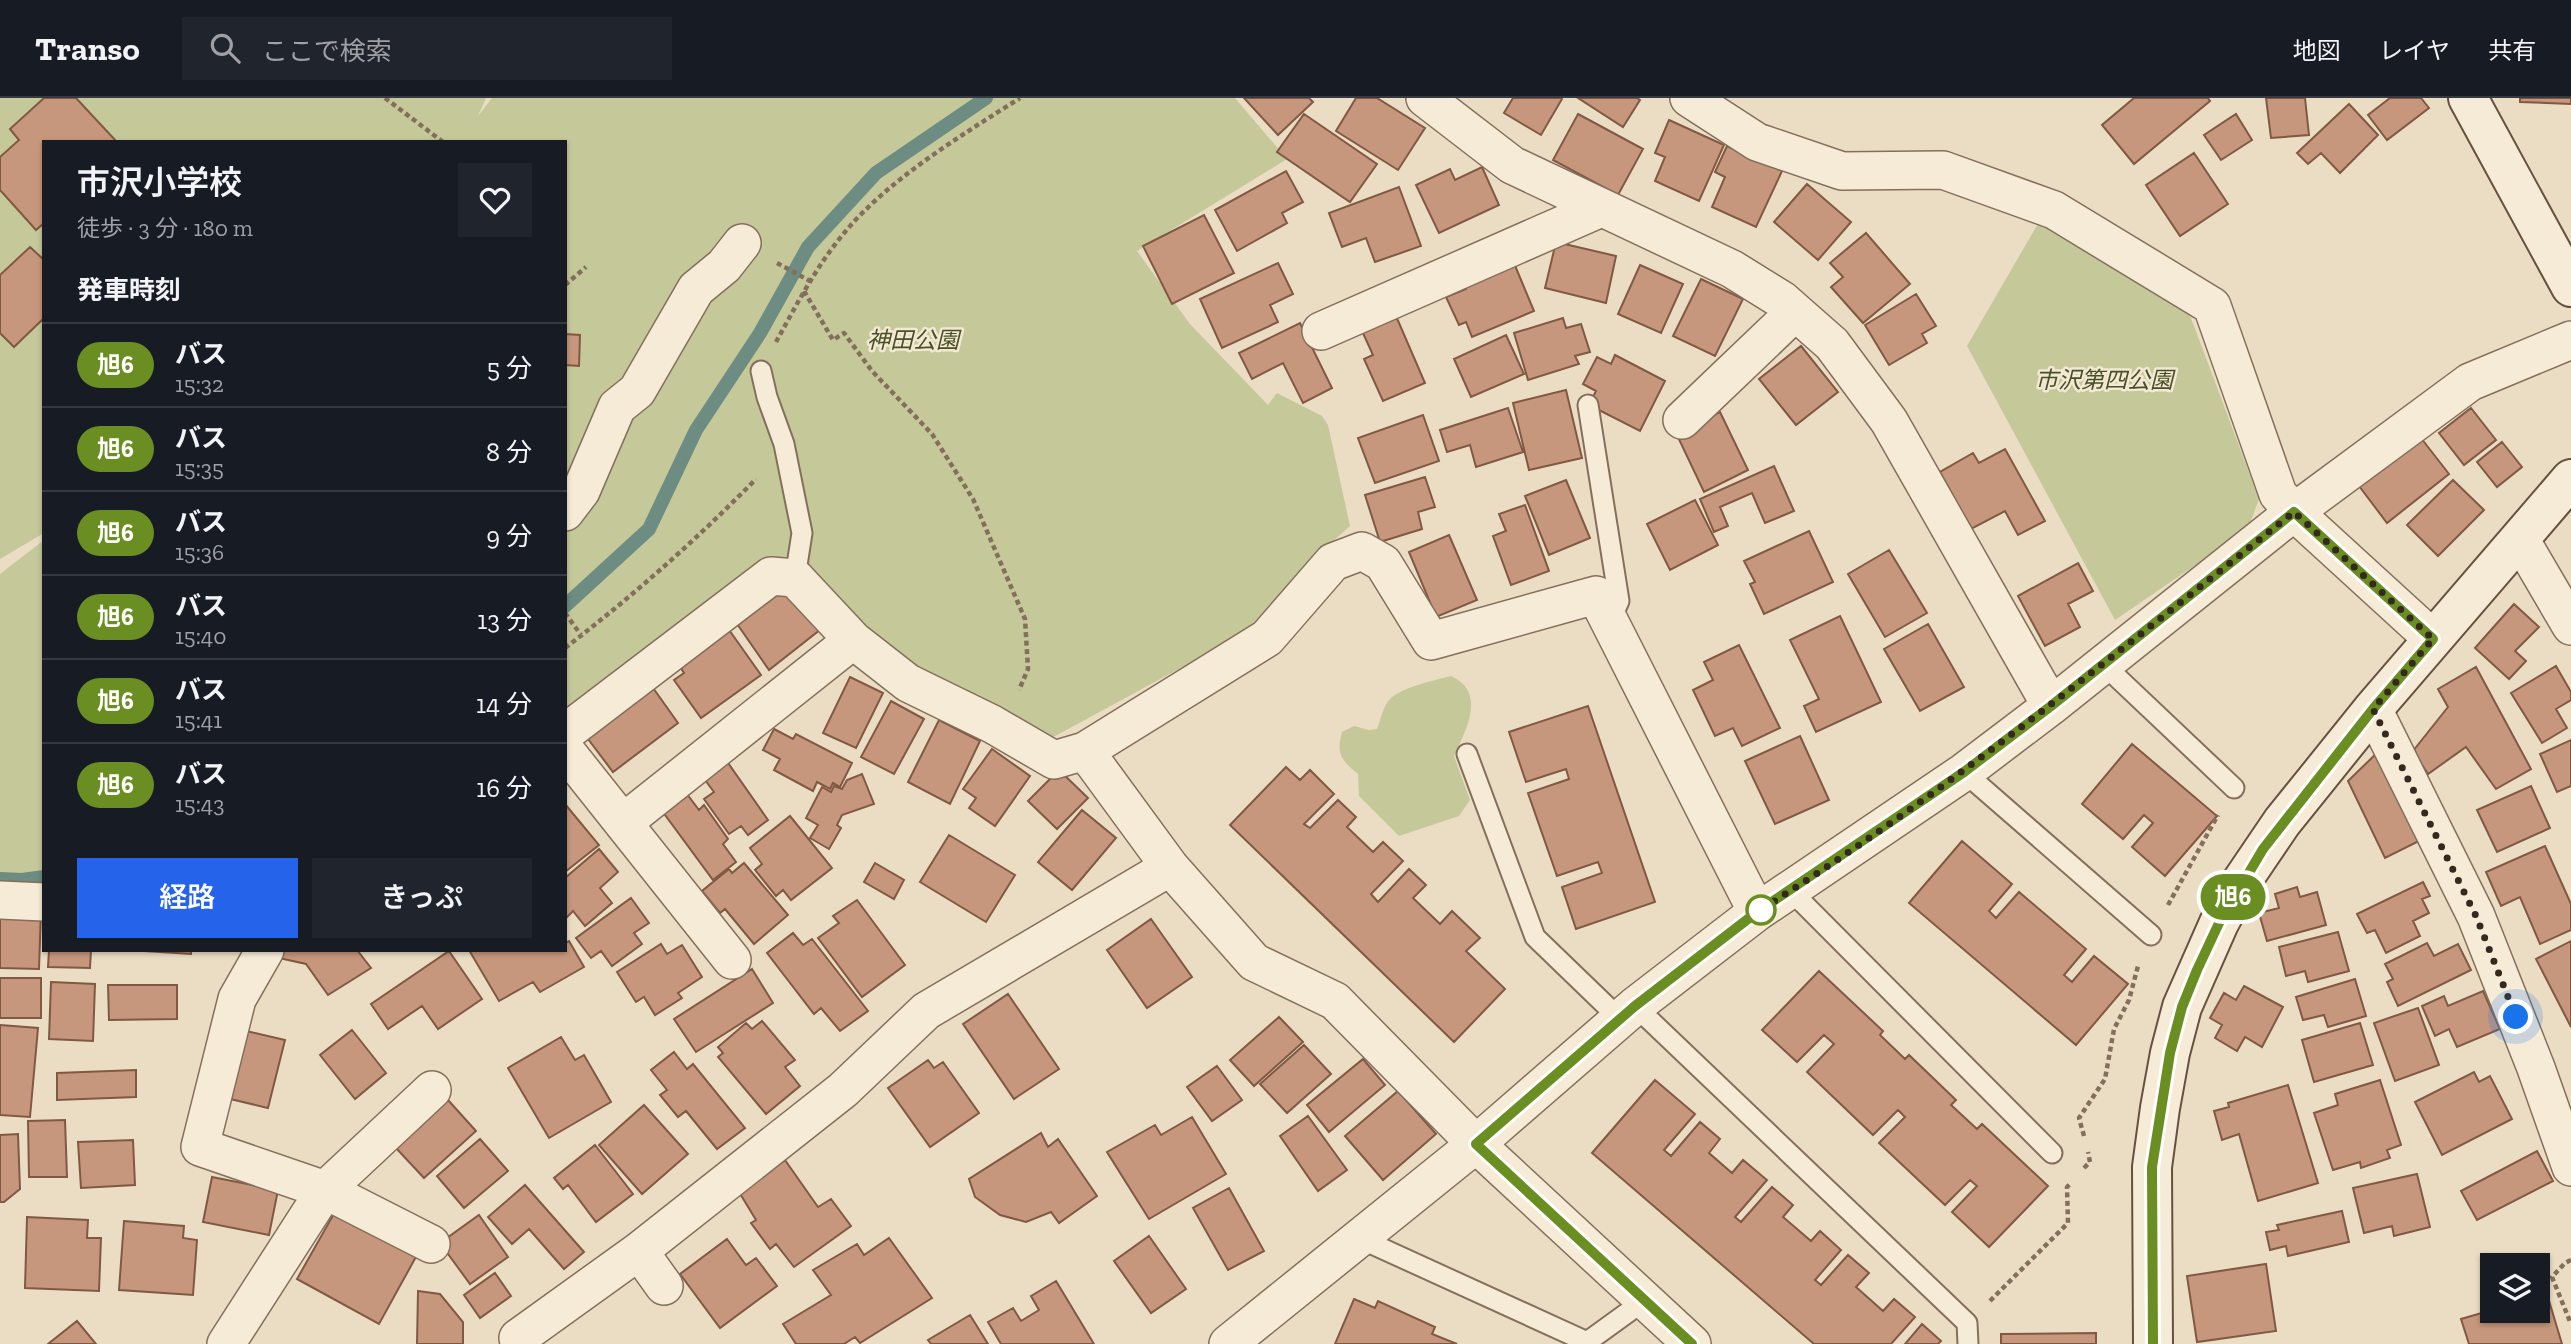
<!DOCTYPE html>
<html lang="ja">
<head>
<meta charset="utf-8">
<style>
  :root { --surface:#171b24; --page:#20242c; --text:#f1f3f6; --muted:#9ea1a6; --line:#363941; --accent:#2563eb }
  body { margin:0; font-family:"Zilla Slab","Noto Sans JP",serif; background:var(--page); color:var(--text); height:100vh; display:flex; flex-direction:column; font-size:26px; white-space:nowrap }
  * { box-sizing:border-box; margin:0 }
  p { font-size:23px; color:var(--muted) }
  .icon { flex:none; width:38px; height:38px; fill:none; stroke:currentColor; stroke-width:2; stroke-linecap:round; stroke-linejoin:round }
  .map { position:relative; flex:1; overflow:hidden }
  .drawer { position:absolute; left:42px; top:42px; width:525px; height:812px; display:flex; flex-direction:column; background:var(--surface); border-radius:0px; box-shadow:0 2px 5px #0004 }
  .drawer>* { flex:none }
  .badge { padding:0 14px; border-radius:23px; font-size:24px; line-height:46px }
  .tools { position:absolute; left:2480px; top:1155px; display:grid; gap:14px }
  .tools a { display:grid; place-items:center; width:70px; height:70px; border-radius:0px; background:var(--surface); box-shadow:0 2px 5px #0004; font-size:35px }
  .you { position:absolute; width:35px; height:35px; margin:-18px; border:5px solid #fff; border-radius:50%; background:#1a73e8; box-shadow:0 0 0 10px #1a73e833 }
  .map>.badge { position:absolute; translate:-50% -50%; box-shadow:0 0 0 4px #fff }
  h2 { padding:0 35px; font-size:26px; line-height:63px }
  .round { display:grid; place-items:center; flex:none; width:74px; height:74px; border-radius:0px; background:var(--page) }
  .summary { display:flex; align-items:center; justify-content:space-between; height:119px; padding:0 35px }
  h1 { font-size:33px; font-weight:600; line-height:52px }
  .cta { display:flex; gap:14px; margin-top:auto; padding:14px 35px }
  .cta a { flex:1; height:80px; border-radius:0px; background:var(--accent); color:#fff; font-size:28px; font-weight:600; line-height:80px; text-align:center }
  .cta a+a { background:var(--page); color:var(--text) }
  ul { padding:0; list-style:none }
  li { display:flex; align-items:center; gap:21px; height:84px; padding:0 35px; border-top:2px solid var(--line) }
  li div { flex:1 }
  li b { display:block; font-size:26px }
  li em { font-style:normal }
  li .badge { min-width:77px; font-weight:700; text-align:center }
  header { display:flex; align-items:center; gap:42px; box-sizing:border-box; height:98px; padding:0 35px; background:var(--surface); border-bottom:2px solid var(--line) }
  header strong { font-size:33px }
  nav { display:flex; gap:38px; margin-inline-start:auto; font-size:24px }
  .search { width:490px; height:63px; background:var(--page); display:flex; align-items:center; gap:18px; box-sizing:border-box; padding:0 24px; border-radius:0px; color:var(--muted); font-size:26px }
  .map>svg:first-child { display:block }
  .green { fill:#c5c899 }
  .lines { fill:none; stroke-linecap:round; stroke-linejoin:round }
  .stream { stroke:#6d8c82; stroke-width:14 }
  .building { fill:#c6977c; stroke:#815943; stroke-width:2 }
  .lane-casing { stroke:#846f5c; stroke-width:23 }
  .street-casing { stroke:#846f5c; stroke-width:40 }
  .secondary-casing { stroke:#66503f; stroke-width:42 }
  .path { stroke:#846f5c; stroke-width:4.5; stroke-dasharray:5 3.5; stroke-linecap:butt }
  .lane { stroke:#f6ebd6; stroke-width:19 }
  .street { stroke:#f6ebd6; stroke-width:37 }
  .secondary { stroke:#f6ebd6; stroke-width:38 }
  .line-casing { stroke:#fff; stroke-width:16 }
  .line { stroke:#6b8e23; stroke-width:10 }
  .walk { stroke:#35281f; stroke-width:7; stroke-dasharray:0 12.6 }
  .stop-dot { fill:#fff; stroke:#6b8e23; stroke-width:3.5 }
  .labels { text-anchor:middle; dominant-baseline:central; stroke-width:5; stroke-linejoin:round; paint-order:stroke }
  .park-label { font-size:23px; font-style:italic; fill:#485027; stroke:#f3e8d3 }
</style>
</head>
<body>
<header>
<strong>Transo</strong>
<div class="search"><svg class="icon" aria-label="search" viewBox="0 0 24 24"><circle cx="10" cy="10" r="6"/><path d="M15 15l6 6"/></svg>ここで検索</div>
<nav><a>地図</a><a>レイヤ</a><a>共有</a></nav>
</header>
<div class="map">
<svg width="2571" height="1246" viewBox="0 0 2571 1246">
  <rect width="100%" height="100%" fill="#ebddc4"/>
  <!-- green -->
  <path class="green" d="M0 0H486L478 18 492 0H1235L1287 61 1137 153 1190 226 1268 307 1277 295 1322 318 1328 327 1350 428 1321 454 1256 529 1048 642 911 571 871 535 796 452 565 617V44H44V435L0 461Z
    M2039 124 2188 212 2259 401 2248 431 2115 522 1967 248Z
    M44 442V798L0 797V476Z
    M1451 578C1487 594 1466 632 1454 658L1470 702 1459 718 1399 738 1359 698 1358 676C1341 662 1336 656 1342 634L1354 628 1369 632 1377 631C1381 621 1383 607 1391 600 1403 589 1436 582 1451 578Z"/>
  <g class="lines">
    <!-- stream -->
    <path class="stream" d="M565 508 649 431 696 332 760 235 808 149 876 75 986 0
      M0 781 22 782 44 779"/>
  </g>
  <!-- building -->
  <path class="building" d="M44 0H76L117 44H44V125L36 132 0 92V59L19 42 10 31Z
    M1244 0H1309L1313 4 1278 37Z
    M1356 0H1377L1425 30 1398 72 1336 33Z
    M1513 0H1561L1562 1 1541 37 1504 15Z
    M1578 0H1637L1640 2 1623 29Z
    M2134 0H2208L2210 3 2134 66 2102 27Z
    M2266 0H2305L2309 37 2271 40Z
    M2390 0H2421L2429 10 2387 42 2368 17Z
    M2520 0H2571V6L2520 4Z
    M2349 6 2378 37 2340 75 2321 55 2308 66 2297 55Z
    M1304 16 1377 66 1350 104 1277 54Z
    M1578 16 1643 51 1618 97 1553 62Z
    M2236 16 2252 42 2221 62 2204 37Z
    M1669 22 1724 47 1699 103 1655 83 1665 59 1655 55Z
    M1727 48 1782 73 1756 129 1712 109 1725 79 1715 74Z
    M2194 55 2228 106 2180 138 2146 87Z
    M1482 69 1499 107 1439 135 1416 87 1450 71 1455 82Z
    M1286 73 1303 104 1282 115 1287 125 1237 153 1215 112Z
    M1807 86 1851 124 1818 162 1774 124Z
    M1399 89 1421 148 1375 164 1366 140 1342 149 1329 115Z
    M1204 117 1234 175 1172 206 1143 148Z
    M1866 135 1910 186 1863 225 1831 189 1843 179 1830 165Z
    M1556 144 1616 158 1606 205 1545 190Z
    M30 149 44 162V220L14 249 0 235V177Z
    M1511 158 1534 213 1472 239 1466 224 1459 227 1446 199 1466 191 1461 179Z
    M1278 165 1293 196 1270 207 1278 224 1222 250 1200 201Z
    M1640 167 1683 186 1661 235 1618 216Z
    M1701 181 1743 201 1715 258 1673 238Z
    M1916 196 1936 228 1922 236 1927 245 1889 267 1865 227Z
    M1396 218 1425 285 1383 303 1364 261 1373 257 1362 233Z
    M1563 220 1566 230 1581 226 1590 254 1575 258 1579 266 1528 282 1514 235Z
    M1300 225 1332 290 1303 305 1283 265 1252 281 1239 255Z
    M565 236 580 237 579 268 565 267Z
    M1506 237 1524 276 1471 299 1454 261Z
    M1801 248 1838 294 1796 327 1759 281Z
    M1615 257 1665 283 1640 333 1589 307 1596 293 1583 286 1597 259 1611 266Z
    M1566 292 1582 360 1529 372 1513 305Z
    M1508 310 1523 354 1476 369 1470 347 1447 354 1440 332Z
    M2471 310 2496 342 2464 367 2439 335Z
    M1720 314 1748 372 1704 394 1676 335Z
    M1423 317 1439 363 1375 385 1358 340Z
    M2421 340 2449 376 2387 425 2359 388Z
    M2502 344 2522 369 2497 389 2477 364Z
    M2005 351 2045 423 2018 437 2005 413 1971 431 1940 374 1973 355 1979 365Z
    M1774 368 1794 413 1765 425 1752 395 1720 409 1728 428 1714 434 1700 401Z
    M1425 379 1435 409 1418 414 1422 431 1380 444 1365 397Z
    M1566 382 1590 440 1549 457 1525 398Z
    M2453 382 2484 412 2438 458 2407 427Z
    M1695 402 1718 447 1670 472 1647 426Z
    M1525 407 1549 473 1511 487 1493 438 1506 433 1499 416Z
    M1809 433 1833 484 1764 516 1750 486 1755 484 1744 463Z
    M1449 437 1477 502 1436 519 1409 454Z
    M1889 452 1927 515 1885 539 1848 476Z
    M2078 465 2093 493 2068 506 2080 529 2045 548 2018 498Z
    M774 492 795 497 821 531 769 572 733 520Z
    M2514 506 2539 529 2515 553 2526 563 2509 581 2475 550Z
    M1840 518 1881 604 1816 634 1804 608 1819 601 1790 542Z
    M1928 526 1964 589 1920 613 1884 551Z
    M727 529 761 577 701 620 674 582 684 575 677 564Z
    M1739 547 1780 630 1742 648 1733 630 1715 638 1693 592 1713 582 1704 564Z
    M2556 568 2571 594V602L2556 611 2567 630 2542 645 2511 595Z
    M2476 569 2531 671 2496 691 2466 649 2428 676 2413 653 2448 609 2438 591Z
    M850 579 883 595 856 650 823 635Z
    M651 587 678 625 613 674 585 637Z
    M891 603 924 621 894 676 861 659Z
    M1588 608 1655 804 1576 831 1562 789 1602 775 1598 764 1557 778 1528 695 1569 681 1566 671 1526 684 1509 634Z
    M939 622 980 643 950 706 908 684Z
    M774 631 793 641 796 636 852 665 840 689 833 685 830 691 817 684 813 693 774 672 780 661 763 652Z
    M1800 638 1829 702 1775 726 1745 663Z
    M2571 642V688L2557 694 2540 656Z
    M2132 646 2217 718 2165 778 2132 749 2153 725 2144 717 2123 741 2082 706Z
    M992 651 1030 678 995 728 969 710 976 700 963 691Z
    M2381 651 2423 741 2385 760 2348 683Z
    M726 662 768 722 748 737 741 728 729 736 704 701 714 694 702 678Z
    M1286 669 1300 682 1310 672 1334 696 1304 726 1310 730 1338 702 1356 719 1347 729 1373 754 1383 744 1403 763 1371 796 1378 804 1409 771 1426 787 1413 800 1440 826 1452 813 1480 840 1466 853 1505 891 1454 944 1230 727Z
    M1059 672 1088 700 1057 731 1028 703Z
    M862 676 874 706 842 717 837 727 841 730 829 751 810 740 818 727 806 720 822 689 831 694 834 688 842 691 847 682Z
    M678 684 699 712 704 707 728 741 723 746 736 764 713 782 654 702Z
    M2531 688 2550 730 2497 754 2477 712Z
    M565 706 599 747 565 774Z
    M1082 712 1116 740 1072 792 1038 764Z
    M790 718 832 770 791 802 783 792 776 798 755 772 762 766 750 750Z
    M949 737 1015 777 986 824 920 784Z
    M1962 743 2012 786 1989 813 1996 820 2019 794 2086 851 2064 877 2072 884 2094 858 2128 886 2076 947 1909 805Z
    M2545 748 2571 806V832L2540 846 2520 799 2501 808 2486 774Z
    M599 751 618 774 600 790 612 805 585 828 573 813 567 819 565 817V780Z
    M744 765 788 817 754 846 725 811 720 815 702 793 729 771 732 775Z
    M875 765 904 782 894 801 864 784Z
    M2423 784 2430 798 2422 801 2429 815 2413 823 2420 838 2386 855 2375 832 2367 835 2357 816Z
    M2297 789 2300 799 2317 794 2326 827 2267 843 2259 815 2279 810 2275 796Z
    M631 800 649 825 634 835 642 846 612 868 601 853 591 860 576 840Z
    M857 802 905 867 862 899 818 840 839 825 833 818Z
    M0 812 41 814 39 871 0 870Z
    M1151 821 1192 879 1147 910 1107 852Z
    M2338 834 2349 873 2308 884 2305 873 2286 878 2279 849Z
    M793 835 803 847 812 841 868 913 840 933 821 910 814 916 767 855Z
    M569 843 584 869 540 894 533 884 499 903 469 852H565V845Z
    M2571 843V929L2536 861Z
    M2427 845 2434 858 2458 846 2471 872 2398 908 2387 884 2393 881 2385 866Z
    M661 846 667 856 682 847 702 879 678 895 682 900 655 917 644 899 636 904 617 874Z
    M49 852H91L90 870 48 869Z
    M128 852H191V856Z
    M281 852H357L371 870 328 897 306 866 279 860Z
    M449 853 482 901 438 931 422 908 388 931 371 906Z
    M752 871 773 905 696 954 674 921Z
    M1819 873 1883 933 1880 937 1905 961 1909 957 1956 1002 1951 1007 1977 1031 1982 1026 2048 1088 1989 1149 1952 1114 1977 1088 1970 1082 1945 1107 1879 1045 1905 1019 1898 1012 1873 1037 1807 974 1834 946 1824 937 1797 964 1762 932Z
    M0 880H41V920H0Z
    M2355 881 2366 918 2328 929 2324 917 2303 922 2296 899Z
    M51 884 95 886 93 943 49 941Z
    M108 887H177V921L109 922Z
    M2244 888 2283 909 2262 949 2245 939 2237 953 2215 940 2222 927 2210 920 2224 895 2236 902Z
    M2483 893 2500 931 2457 949 2449 931 2435 938 2422 908 2444 898 2448 908Z
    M1008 896 1059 971 1014 1001 963 926Z
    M2418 910 2439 967 2395 983 2374 925Z
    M1279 919 1303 944 1254 988 1230 962Z
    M762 923 795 962 785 969 800 988 766 1016 718 959 723 955 718 949 746 925 752 931Z
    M2360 925 2373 967 2314 984 2302 942Z
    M0 927 38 930 30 1019 0 1017Z
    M242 932 285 942 268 1010 226 1000Z
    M352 932 386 975 355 1001 320 957Z
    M561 939 575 962 584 957 611 1004 549 1040 508 970Z
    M1304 947 1331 976 1287 1015 1260 986Z
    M674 954 687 971 693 966 745 1030 717 1051 686 1013 678 1019 660 997 667 992 651 972Z
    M1363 961 1385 987 1329 1034 1307 1007Z
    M928 962 934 970 943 964 979 1015 930 1049 888 990Z
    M1217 968 1242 1002 1212 1023 1187 989Z
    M136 972V999L57 1002V975Z
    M2474 974 2479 984 2490 978 2512 1021 2442 1057 2415 1004Z
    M1655 982 1695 1016 1664 1052 1671 1058 1700 1024 1720 1041 1709 1055 1732 1075 1743 1062 1767 1082 1735 1119 1741 1124 1772 1089 1793 1107 1783 1119 1811 1143 1820 1133 1841 1152 1815 1182 1821 1187 1848 1157 1869 1175 1856 1189 1883 1213 1894 1201 1915 1219 1891 1246H1814L1592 1055Z
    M2380 982 2401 1047 2387 1052 2390 1060 2361 1070 2360 1064 2333 1072 2314 1015 2338 1007 2335 996Z
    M2288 987 2318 1085 2258 1103 2239 1036 2222 1042 2214 1013 2229 1009 2228 1005Z
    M1398 993 1436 1036 1383 1082 1345 1038Z
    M448 1002 476 1033 424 1080 396 1050Z
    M644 1007 688 1056 642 1096 599 1047Z
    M1308 1018 1347 1072 1318 1093 1280 1038Z
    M1192 1019 1226 1076 1149 1121 1107 1054 1155 1027 1161 1037Z
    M65 1022 67 1079H29L28 1023Z
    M1041 1035 1048 1049 1058 1041 1097 1098 1059 1125 1051 1114 1026 1124 1000 1117 975 1099 969 1081Z
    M18 1036 20 1091 4 1104H0V1037Z
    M480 1041 508 1073 464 1110 437 1078Z
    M133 1042 135 1087 81 1090 78 1044Z
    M595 1047 633 1096 596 1124 568 1087 563 1091 554 1080Z
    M2537 1053 2553 1083 2477 1122 2461 1093Z
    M785 1062 818 1109 831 1101 851 1128 794 1169 776 1146 770 1151 751 1125 756 1122 739 1094Z
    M2417 1076 2430 1129 2394 1138 2392 1128 2364 1135 2353 1090Z
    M212 1079 278 1092 269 1137 203 1124Z
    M525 1087 584 1154 564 1171 529 1131 512 1146 488 1119Z
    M1229 1090 1264 1153 1228 1172 1193 1110Z
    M336 1112 417 1157 379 1226 297 1181Z
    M2342 1113 2349 1144 2288 1158 2286 1148 2270 1152 2266 1134 2279 1132 2277 1127Z
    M479 1117 508 1159 470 1186 440 1145Z
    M27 1119 88 1122 87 1140H101L99 1193 25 1190Z
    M124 1123 184 1128 183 1140 197 1142 193 1197 119 1192Z
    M1149 1138 1186 1191 1151 1215 1114 1163Z
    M889 1140 932 1200 860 1245 855 1239 844 1246H796L783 1226 831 1197 813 1172 857 1146 864 1157Z
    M727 1141 746 1167 756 1160 777 1188 720 1230 680 1176Z
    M2266 1166 2276 1233 2197 1244 2187 1178Z
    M495 1175 511 1198 480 1220 464 1197Z
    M1056 1183 1094 1246H1001L988 1224 1013 1210 1021 1223 1039 1212 1031 1198Z
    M418 1193 440 1196 463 1224V1246H417Z
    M2547 1196 2562 1246H2469L2461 1221 2492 1212 2538 1213V1199Z
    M1354 1201 1375 1210 1378 1203 1435 1229 1432 1236 1457 1246H1335Z
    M970 1217 988 1246H931L928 1242Z
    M77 1223 96 1246H48Z
    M1922 1226 1941 1243 1938 1246H1905Z
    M2096 1235V1246H2001V1236Z"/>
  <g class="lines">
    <defs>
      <path id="lane" d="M761 273 767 299 784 346 802 435 795 480
        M1588 307 1619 503 1610 523
        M2103 566 2234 690
        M1467 656 1535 839 1620 921
        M1964 674 2151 837
        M1791 793 2052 1055
        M1635 908 1967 1225 1968 1246
        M1359 1140 1587 1244 1645 1202"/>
      <path id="street" d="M1425 0 1512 67 1732 171 1782 202 1832 246 1889 323 2051 608
        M1689 0 1757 44 1842 73 1943 72 2054 112 2212 208 2278 396 2294 414 2433 541
        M1321 233 1601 110
        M1682 322 1795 214
        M565 414 581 393 617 309 637 293 696 191 724 168 742 145
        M2520 441 2571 528
        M2373 611 2476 818 2536 970 2571 1069
        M565 635 771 478 795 480 853 542 908 585 992 626 1054 662 1085 653
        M565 652 732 862
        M624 724 853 542
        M0 802 44 804
        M265 852 237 901 200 1049 325 1092 431 1146
        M639 1153 664 1188
        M518 1240 639 1153 843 992 926 913 1170 769
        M226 1246 325 1092 432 992
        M1228 1246 1476 1046 1635 908 1757 814 1964 674 2051 608 2294 414 2470 284 2571 242
        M1692 1246 1476 1046 1335 903 1254 864 1170 769 1085 653 1267 540 1333 464 1362 453 1383 465 1431 543 1596 497 1757 814"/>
      <path id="secondary" d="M2468 0 2571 189
        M2153 1246 2152 1069 2160 1010 2170 955 2182 909 2219 825 2242 783 2282 724 2373 611 2571 381"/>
    </defs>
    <!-- lane casing -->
    <use href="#lane" class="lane-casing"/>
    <!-- street casing -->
    <use href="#street" class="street-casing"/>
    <!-- secondary casing -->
    <use href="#secondary" class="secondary-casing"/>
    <!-- path -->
    <path class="path" d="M385 0 443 44
      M777 165 810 183
      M565 187 586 169
      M804 193 833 242 844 235 872 273 932 336 973 401 1025 521 1028 571 1019 592
      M776 244C797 206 817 167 845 134 889 81 962 37 1020 0
      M565 515 581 537
      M565 550C633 498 696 442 756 381
      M2168 807 2218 717
      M2084 1038 2079 1020 2105 981 2114 931 2129 902 2138 868
      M2084 1070 2090 1064 2088 1054
      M2571 1162 2565 1165 2552 1179 2571 1226
      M1990 1203 2068 1125 2067 1089 2071 1085"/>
    <!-- lane -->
    <use href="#lane" class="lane"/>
    <!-- street -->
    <use href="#street" class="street"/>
    <!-- secondary -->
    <use href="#secondary" class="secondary"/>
  </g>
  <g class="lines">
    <defs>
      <path id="line" d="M1692 1246 1476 1046 1635 908 1757 814 1964 674 2051 608 2294 414 2433 541 2373 611 2263 751 2219 825 2197 872 2182 909 2170 955 2152 1069 2153 1246"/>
    </defs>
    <!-- line casing -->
    <use href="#line" class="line-casing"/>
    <!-- line -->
    <use href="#line" class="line"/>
    <!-- walk -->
    <path class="walk" d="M1761 812 1757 814C1947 695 2119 553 2294 414L2433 541 2373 611 2476 818 2516 919"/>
  </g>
  <!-- markers -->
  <circle class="stop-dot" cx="1761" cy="812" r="14"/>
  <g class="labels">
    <!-- park labels -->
    <g class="park-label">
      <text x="913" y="242">神田公園</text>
      <text x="2104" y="282">市沢第四公園</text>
    </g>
  </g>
</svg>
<div class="tools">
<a><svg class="icon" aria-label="layers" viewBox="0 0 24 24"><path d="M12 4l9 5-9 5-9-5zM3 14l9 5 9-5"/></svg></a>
</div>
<div class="you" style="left:2516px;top:919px"></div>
<b class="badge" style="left:2233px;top:799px;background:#6b8e23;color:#fff">旭6</b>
<section class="drawer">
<div class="summary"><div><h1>市沢小学校</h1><p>徒歩 · 3 分 · 180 m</p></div><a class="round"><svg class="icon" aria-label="heart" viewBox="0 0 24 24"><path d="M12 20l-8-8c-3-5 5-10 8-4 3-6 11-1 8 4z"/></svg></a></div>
<h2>発車時刻</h2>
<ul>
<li><span class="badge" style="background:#6b8e23;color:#fff">旭6</span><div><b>バス</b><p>15:32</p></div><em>5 分</em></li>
<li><span class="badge" style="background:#6b8e23;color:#fff">旭6</span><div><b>バス</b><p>15:35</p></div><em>8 分</em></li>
<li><span class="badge" style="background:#6b8e23;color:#fff">旭6</span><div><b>バス</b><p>15:36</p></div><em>9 分</em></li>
<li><span class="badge" style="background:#6b8e23;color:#fff">旭6</span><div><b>バス</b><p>15:40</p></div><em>13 分</em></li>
<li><span class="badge" style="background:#6b8e23;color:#fff">旭6</span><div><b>バス</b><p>15:41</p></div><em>14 分</em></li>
<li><span class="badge" style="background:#6b8e23;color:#fff">旭6</span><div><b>バス</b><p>15:43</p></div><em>16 分</em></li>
</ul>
<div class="cta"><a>経路</a><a>きっぷ</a></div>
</section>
</div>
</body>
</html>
